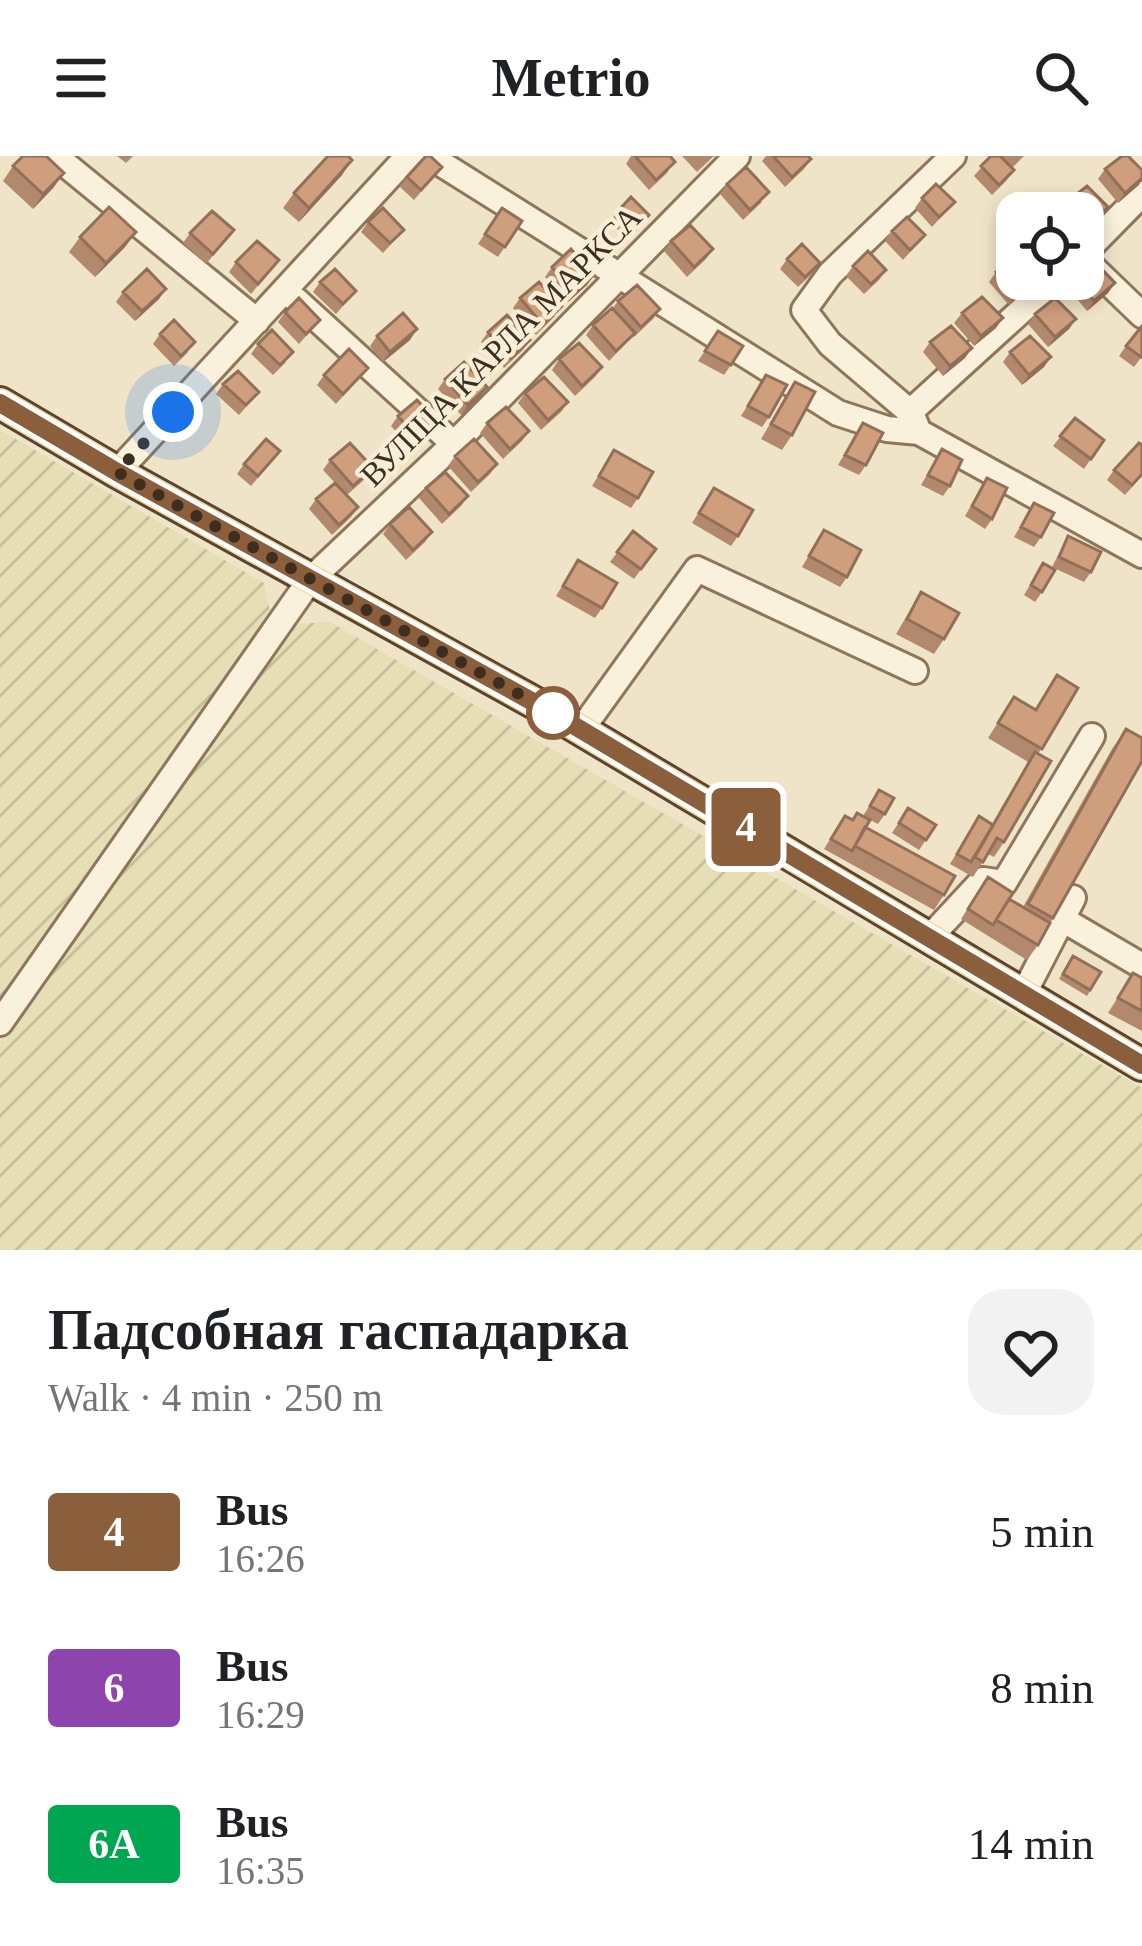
<!DOCTYPE html>
<html lang="en">
<head>
<meta charset="utf-8">
<style>
  :root { --surface:#fff; --page:#f2f2f2; --text:#202124; --muted:#757577 }
  body { margin:0; font-family:Georgia,serif; background:var(--page); color:var(--text); height:100vh; display:flex; flex-direction:column; font-size:45px; white-space:nowrap }
  * { box-sizing:border-box; margin:0 }
  p { font-size:39px; color:var(--muted) }
  .icon { flex:none; width:66px; height:66px; fill:none; stroke:currentColor; stroke-width:2; stroke-linecap:round; stroke-linejoin:round }
  .map { position:relative; height:1094px; overflow:hidden }
  .side { display:flex; flex-direction:column; background:var(--surface); flex:1 }
  .side>* { flex:none }
  .badge { padding:0 24px; border-radius:9px; font-size:42px; line-height:78px }
  .fabs { position:absolute; left:996px; top:36px; display:grid; gap:24px }
  .fabs a { display:grid; place-items:center; width:108px; height:108px; border-radius:24px; background:var(--surface); box-shadow:0 6px 18px #0003; font-size:60px }
  .you { position:absolute; width:60px; height:60px; margin:-30px; border:9px solid #fff; border-radius:50%; background:#1a73e8; box-shadow:0 0 0 18px #1a73e833 }
  .map>.badge { position:absolute; translate:-50% -50%; box-shadow:0 0 0 6px #fff }
  .round { display:grid; place-items:center; flex:none; width:126px; height:126px; border-radius:36px; background:var(--page) }
  .overview { display:flex; align-items:center; justify-content:space-between; height:204px; padding:0 48px }
  h1 { font-size:57px; font-weight:700; line-height:90px }
  ul { padding:0; list-style:none }
  li { display:flex; align-items:center; gap:36px; height:156px; padding:0 48px }
  li div { flex:1 }
  li b { display:block; font-size:45px }
  li em { font-style:normal }
  li .badge { min-width:132px; font-weight:700; text-align:center }
  header { display:flex; justify-content:space-between; align-items:center; height:156px; padding:0 48px; background:var(--surface); font-size:54px; font-weight:700 }
  .map>svg:first-child { display:block }
  .farmland { fill:url(#farmland-furrows) }
  .lines { fill:none; stroke-linecap:round; stroke-linejoin:round }
  .minor-casing { stroke:#8d765c; stroke-width:30 }
  .major-casing { stroke:#5b4430; stroke-width:36 }
  .minor { stroke:#faf1dc; stroke-width:24 }
  .major { stroke:#f3d9a0; stroke-width:30 }
  .wall { fill:#b2896c }
  .shaded-wall { fill:#916f58 }
  .building { fill:#cf9f7d; stroke:#916f58; stroke-width:3 }
  .line-casing { stroke:#fff; stroke-width:27 }
  .line { stroke:#8b5e3c; stroke-width:18 }
  .walk { stroke:#3d2e20; stroke-width:12; stroke-dasharray:0 21.6 }
  .stop-dot { fill:#fff; stroke:#8b5e3c; stroke-width:6 }
  .labels { text-anchor:middle; dominant-baseline:central; stroke-width:9; stroke-linejoin:round; paint-order:stroke }
  .street-label { font-size:33px; fill:#3d2e20; stroke:#f7eed8 }
</style>
</head>
<body>
<header><svg class="icon" aria-label="menu" viewBox="0 0 24 24"><path d="M4 6h16M4 12h16M4 18h16"/></svg>Metrio<svg class="icon" aria-label="search" viewBox="0 0 24 24"><circle cx="10" cy="10" r="6"/><path d="M15 15l6 6"/></svg></header>
<div class="map">
<svg width="1142" height="1094" viewBox="0 0 1142 1094">
  <defs>
    <pattern id="farmland-furrows" width="10" height="10" patternUnits="userSpaceOnUse" patternTransform="scale(3)"><rect width="10" height="10" fill="#e6deb5"/><path d="M-1 1l2-2M0 10L10 0M9 11l2-2" fill="none" stroke="#c6bf9b"/></pattern>
  </defs>
  <rect width="100%" height="100%" fill="#f0e4c8"/>
  <!-- farmland -->
  <path class="farmland" d="M0 274 264 427 270 455 0 843Z
    M330 466 1142 932V1094H0V886L293 468Z"/>
  <g class="lines">
    <defs>
      <path id="minor" d="M55 0 257 165
        M429 0 838 257 887 273 919 276
        M953 0 830 118 804 154 830 188 910 256 1056 123
        M1083 98 1142 38
        M1089 108 1142 159
        M296 144 454 288
        M914 264 919 276 1142 399
        M117 316 408 0
        M581 574 697 413 915 515
        M1062 763 1142 810
        M931 780 983 724 1004 727 1092 580
        M1023 839 1073 742
        M0 867 310 424 454 288 737 0"/>
      <path id="major" d="M0 247 117 316 553 557 1142 909"/>
    </defs>
    <!-- minor casing -->
    <use href="#minor" class="minor-casing"/>
    <!-- major casing -->
    <use href="#major" class="major-casing"/>
    <!-- minor -->
    <use href="#minor" class="minor"/>
    <!-- major -->
    <use href="#major" class="major"/>
  </g>
  <!-- wall -->
  <path class="wall" d="M117 0H133L126 7Z
    M631 0H670L668 16 649 34 626 8Z
    M682 0H714L697 16Z
    M766 0H808L811 3 804 13 785 31 762 5Z
    M991 0H1024L1012 12 1007 24 992 39 974 20Z
    M13 10 64 17 53 32 33 53 3 25Z
    M442 11 414 44 400 31 407 21Z
    M1105 13 1142 14V25L1118 47 1098 23Z
    M342 19 299 66 283 52 294 37Z
    M727 28 762 46 743 64 720 38Z
    M922 42 955 46 932 71 915 52Z
    M1067 46 1108 51 1101 61 1083 77V57L1060 56Z
    M502 52 522 65 498 101 478 88Z
    M617 56 642 69 628 84 610 66Z
    M368 66 404 74 383 97 361 76Z
    M234 74 206 108 183 87 190 77Z
    M892 75 925 79 903 104 885 85Z
    M136 76 125 91 95 121 69 96 80 81Z
    M671 85 713 93 706 103 687 121 664 95Z
    M787 103 820 107 813 117 798 131 780 113Z
    M279 104 251 138 229 116 236 106Z
    M853 110 886 114 879 124 864 138 846 120Z
    M552 111 594 119 587 129 568 146 545 121Z
    M996 116 1036 123 1030 131 1009 149 989 126Z
    M1073 123H1083L1115 127 1108 137 1087 155 1067 131Z
    M320 126 356 135 336 158 313 136Z
    M123 136 159 143 135 165 116 146Z
    M520 142 555 160 536 179 513 152Z
    M618 145 660 153 653 163 634 181 633 180 609 205 586 179 593 169 612 153Z
    M285 156 320 164 299 188 278 166Z
    M962 157 996 172 974 190 954 167Z
    M1035 158 1076 163 1069 173 1048 191 1028 168Z
    M718 175 731 209 724 219 698 205Z
    M488 176 530 184 523 194 504 212 481 186Z
    M160 178 188 196 174 210 153 188Z
    M377 180 410 184 383 206 370 190Z
    M930 186 965 202 943 220 923 196Z
    M258 188 286 206 273 219 251 198Z
    M1126 190 1142 200 1134 211 1119 200Z
    M1010 196 1044 211 1022 229 1003 206Z
    M559 203 602 211 595 221 575 240 552 214Z
    M368 212 336 248 317 229 324 219Z
    M766 219 769 261 762 271 741 260Z
    M445 223 480 241 461 259 438 233Z
    M795 226 792 279 782 294 761 283Z
    M223 228 259 236 239 259 216 238Z
    M525 237 568 246 561 256 541 274 518 247Z
    M398 260 440 268 433 278 414 296 391 270Z
    M1075 262 1104 284 1084 313 1053 290Z
    M487 267 529 275 522 285 503 303 480 277Z
    M863 267 866 309 859 319 838 309Z
    M942 293 950 330 943 340 921 329Z
    M614 294 638 342 631 352 592 330Z
    M280 295 251 330 237 318 244 308Z
    M455 300 497 308 490 318 471 336 448 310Z
    M330 304 373 312 366 322 347 339 358 351 351 361 332 379 309 353 316 343 335 327 323 314Z
    M1114 314 1142 320 1125 339 1107 324Z
    M987 322 992 363 985 373 965 360Z
    M426 332 468 340 461 350 442 368 419 342Z
    M714 332 738 380 731 390 692 367Z
    M1034 347 1041 381 1034 391 1014 381Z
    M390 368 432 376 425 386 406 404 383 378Z
    M824 374 847 421 840 431 802 411Z
    M633 375 656 393 634 423 610 406Z
    M1068 380 1091 416 1084 426 1052 411Z
    M578 404 602 452 595 462 556 440Z
    M1043 407 1042 436 1035 446 1024 439Z
    M921 436 944 483 934 498 896 478Z
    M1057 519 1078 532 1038 598 1004 686 994 701 988 698 973 721 950 708 979 660 992 668 1028 606 988 582 1014 541 1035 554Z
    M1126 573 1142 605 1038 789 1027 804 961 763 988 721 1008 744 1023 751 1112 593Z
    M879 634 885 658 878 668 863 660Z
    M908 652 936 669 919 694 892 677Z
    M838 670 865 671 944 739 934 754 824 693Z
    M1073 800 1101 816 1087 840 1059 823Z
    M1133 817 1142 822V875L1108 857Z"/>
  <!-- shaded-wall -->
  <path class="shaded-wall" d="M352 4 342 19 299 66 309 52Z
    M64 17 53 32 33 53 43 38Z
    M1142 22 1139 29 1118 47 1125 37Z
    M1108 51 1101 61 1083 77 1087 70Z
    M136 76 125 91 95 121 106 107Z
    M594 119 587 129 568 146 575 136Z
    M1036 123 1030 131 1009 149 1016 139Z
    M1115 127 1108 137 1087 155 1094 145Z
    M166 133 159 143 135 165 142 155Z
    M1003 162 996 172 974 190 981 180Z
    M1076 163 1069 173 1048 191 1055 181Z
    M417 173 410 184 383 206 390 196Z
    M972 192 965 202 943 220 950 210Z
    M1051 201 1044 211 1022 229 1029 219Z
    M487 231 480 241 461 259 468 249Z"/>
  <!-- building -->
  <path class="building" d="M23 0H46L64 17 43 38 13 10Z
    M328 0H348L352 4 309 52 294 37Z
    M426 0H430L442 11 421 34 407 21Z
    M635 0H670L675 6 656 24Z
    M773 0H808L811 3 792 21Z
    M991 0H1000L1014 14 999 29 981 10Z
    M1122 0H1128L1142 14V22L1125 37 1105 13Z
    M746 11 769 36 750 54 727 28Z
    M936 28 955 46 939 61 922 42Z
    M1087 30 1108 51 1087 70 1083 65V57H1076L1067 46Z
    M631 41 649 59 635 74 617 56Z
    M109 51 136 76 106 107 80 81Z
    M383 52 404 74 390 87 368 66Z
    M502 52 522 65 505 91 485 78Z
    M212 55 234 74 213 98 190 77Z
    M907 61 925 79 910 94 892 75Z
    M690 69 713 93 694 111 671 85Z
    M257 85 279 104 258 128 236 106Z
    M802 88 820 107 805 121 787 103Z
    M571 93 594 119 575 136 552 111Z
    M868 95 886 114 871 128 853 110Z
    M1016 100 1017 123H1035L1016 139 996 116Z
    M1094 105 1115 127 1094 145 1075 123H1083V114Z
    M147 113 166 133 142 155 123 136Z
    M335 113 356 135 343 148 320 126Z
    M539 126 562 150 543 169 520 142Z
    M637 129 660 153 641 171 618 145Z
    M982 141 1003 162 981 180 962 157Z
    M299 142 320 164 306 178 285 156Z
    M1055 142 1076 163 1055 181 1035 158Z
    M612 152 635 177 616 195 593 169Z
    M403 157 417 173 390 196 377 180Z
    M507 159 530 184 511 202 488 176Z
    M174 164 195 186 181 200 160 178Z
    M951 170 972 192 950 210 930 186Z
    M1142 170V199L1141 201 1126 190Z
    M272 174 293 196 280 209 258 188Z
    M718 175 743 190 731 209 705 195Z
    M1030 180 1051 201 1029 219 1010 196Z
    M579 187 602 211 582 230 559 203Z
    M349 193 368 212 343 238 324 219Z
    M464 206 487 231 468 249 445 223Z
    M238 215 259 236 246 249 223 228Z
    M766 219 787 229 769 261 748 250Z
    M544 221 568 246 548 264 525 237Z
    M795 226 815 236 792 279 771 268Z
    M417 244 440 268 421 286 398 260Z
    M506 251 529 275 510 293 487 267Z
    M1075 262 1104 284 1091 303 1060 280Z
    M863 267 883 277 866 309 845 299Z
    M266 283 280 295 258 320 244 308Z
    M474 283 497 308 478 326 455 300Z
    M350 287 373 312 353 330 330 304Z
    M1139 287 1142 289V318L1132 329 1114 314Z
    M942 293 962 304 950 330 928 319Z
    M614 294 653 316 638 342 599 320Z
    M445 316 468 340 449 358 426 332Z
    M987 322 1007 332 992 363 972 350Z
    M335 327 358 351 339 369 316 343Z
    M714 332 753 354 738 380 699 357Z
    M1034 347 1054 357 1041 381 1021 371Z
    M409 351 432 376 413 394 390 368Z
    M824 374 861 394 847 421 809 400Z
    M633 375 656 393 641 413 617 396Z
    M1068 380 1101 396 1091 416 1059 401Z
    M578 404 617 427 602 452 563 430Z
    M1043 407 1055 414 1042 436 1031 429Z
    M921 436 959 457 944 483 907 463Z
    M1057 519 1078 532 1042 593 998 567 1014 541 1036 554Z
    M1126 573 1142 582V605L1053 762 1028 748Z
    M1035 596 1051 605 1004 686 997 682 983 706 975 701Z
    M879 634 894 642 885 658 870 650Z
    M908 652 936 669 926 684 899 667Z
    M857 657 870 664 852 695 831 683 845 660 853 664Z
    M979 660 993 669 971 706 957 698Z
    M865 671 955 720 944 739 855 690Z
    M988 721 1013 737 993 769 968 753Z
    M1009 743 1050 767 1038 789 996 764Z
    M1073 800 1101 816 1090 834 1063 818Z
    M1133 817 1142 822V855L1118 842Z"/>
  <g class="lines">
    <defs>
      <path id="line" d="M0 247 117 316 553 557 1142 909"/>
    </defs>
    <!-- line casing -->
    <use href="#line" class="line-casing"/>
    <!-- line -->
    <use href="#line" class="line"/>
    <!-- walk -->
    <path class="walk" d="M173 256 117 316 553 557"/>
  </g>
  <!-- markers -->
  <circle class="stop-dot" cx="553" cy="557" r="24"/>
  <g class="labels">
    <!-- street labels -->
    <g class="street-label">
      <text transform="translate(501 190) rotate(-45)">ВУЛІЦА КАРЛА МАРКСА</text>
    </g>
  </g>
</svg>
<div class="fabs">
<a><svg class="icon" aria-label="locate" viewBox="0 0 24 24"><circle cx="12" cy="12" r="6"/><path d="M12 2v4M12 18v4M2 12h4M18 12h4"/></svg></a>
</div>
<div class="you" style="left:173px;top:256px"></div>
<b class="badge" style="left:746px;top:671px;background:#8b5e3c;color:#fff">4</b>
</div>
<section class="side">
<div class="overview"><div><h1>Падсобная гаспадарка</h1><p>Walk · 4 min · 250 m</p></div><a class="round"><svg class="icon" aria-label="heart" viewBox="0 0 24 24"><path d="M12 20l-8-8c-3-5 5-10 8-4 3-6 11-1 8 4z"/></svg></a></div>
<ul>
<li><span class="badge" style="background:#8b5e3c;color:#fff">4</span><div><b>Bus</b><p>16:26</p></div><em>5 min</em></li>
<li><span class="badge" style="background:#8e44ad;color:#fff">6</span><div><b>Bus</b><p>16:29</p></div><em>8 min</em></li>
<li><span class="badge" style="background:#00a651;color:#fff">6А</span><div><b>Bus</b><p>16:35</p></div><em>14 min</em></li>
</ul>
</section>
</body>
</html>
